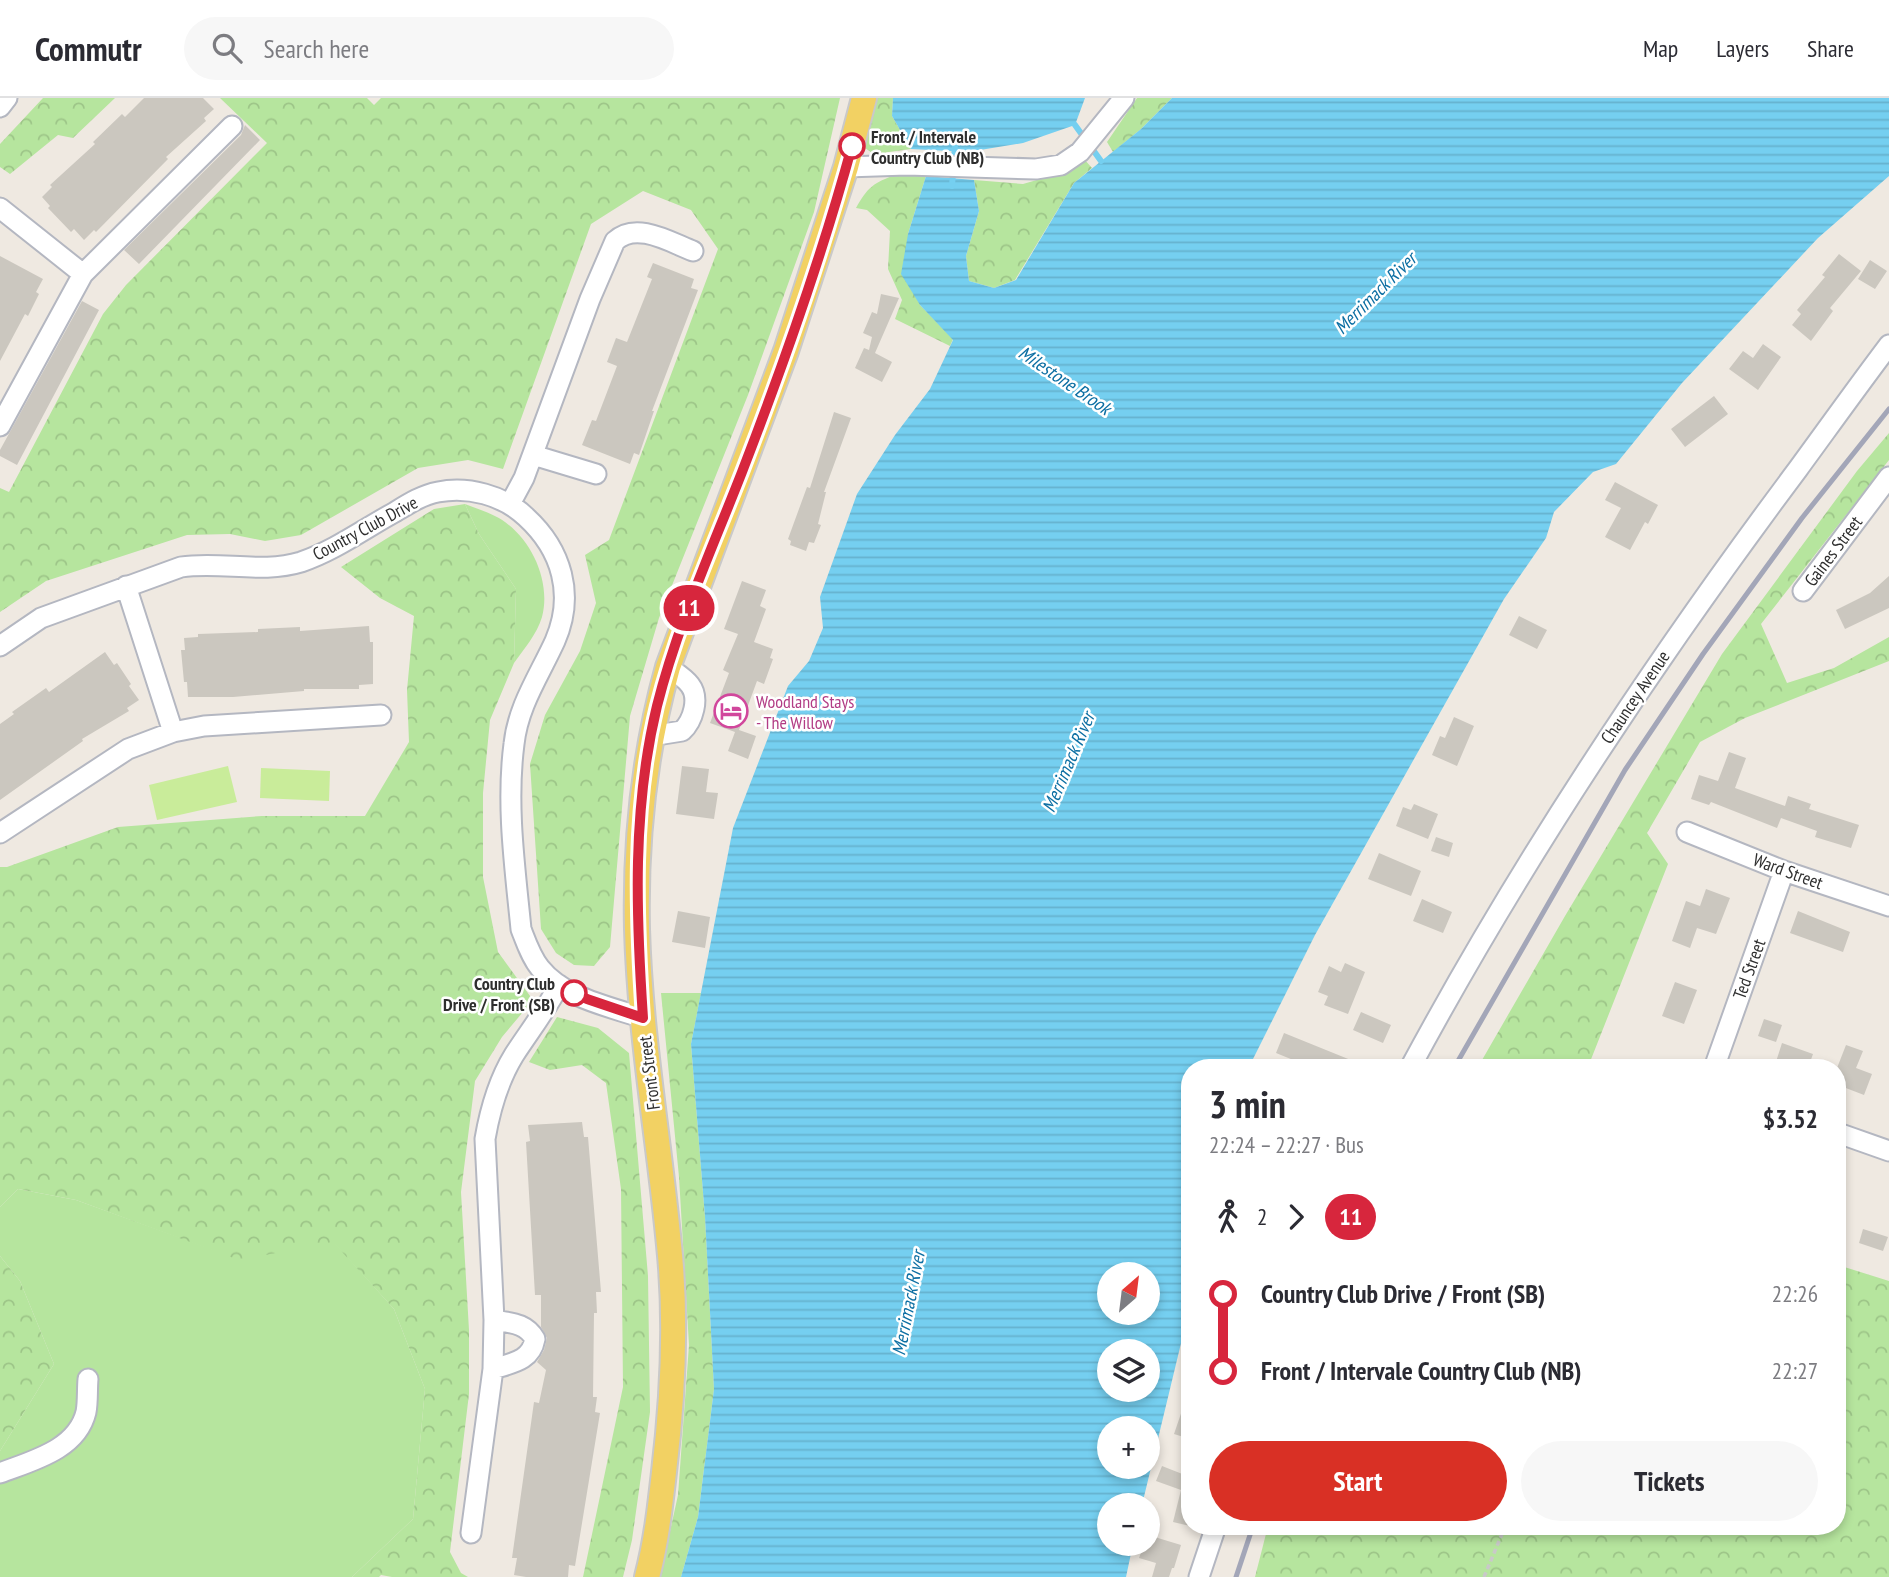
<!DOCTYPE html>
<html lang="en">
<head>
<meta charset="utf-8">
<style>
  :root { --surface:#fff; --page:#f7f7f7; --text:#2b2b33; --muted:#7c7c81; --line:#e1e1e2; --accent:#d93025 }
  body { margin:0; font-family:"PT Sans Narrow",sans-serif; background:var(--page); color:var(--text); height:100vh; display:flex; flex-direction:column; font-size:26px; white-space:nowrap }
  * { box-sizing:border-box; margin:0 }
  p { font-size:23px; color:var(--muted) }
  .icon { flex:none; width:38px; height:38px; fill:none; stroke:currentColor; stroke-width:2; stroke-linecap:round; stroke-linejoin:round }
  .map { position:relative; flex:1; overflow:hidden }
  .drawer { position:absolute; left:1181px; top:961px; width:665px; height:476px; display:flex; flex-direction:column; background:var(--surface); border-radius:28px; box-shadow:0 4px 10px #0003 }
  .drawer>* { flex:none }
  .badge { padding:0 14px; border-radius:23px; font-size:24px; line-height:46px }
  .needle { width:46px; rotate:28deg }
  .buttons { position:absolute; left:1097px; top:1164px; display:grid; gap:14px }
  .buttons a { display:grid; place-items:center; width:63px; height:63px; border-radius:50%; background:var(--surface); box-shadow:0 4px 10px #0003; font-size:35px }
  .map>.badge { position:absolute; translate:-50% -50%; box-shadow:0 0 0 4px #fff }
  .legs { display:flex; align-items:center; gap:10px; height:77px; padding:0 28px; font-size:23px }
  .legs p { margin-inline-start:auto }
  .summary { display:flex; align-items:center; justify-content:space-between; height:119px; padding:0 28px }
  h1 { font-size:38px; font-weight:600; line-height:52px }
  .primary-button { display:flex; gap:14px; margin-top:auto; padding:14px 28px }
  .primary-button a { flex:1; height:80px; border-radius:42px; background:var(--accent); color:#fff; font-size:28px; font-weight:600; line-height:80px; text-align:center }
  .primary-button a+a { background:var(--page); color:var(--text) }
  ul { padding:0 28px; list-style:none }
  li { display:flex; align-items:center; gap:24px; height:77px; font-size:26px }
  li i { display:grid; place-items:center; width:10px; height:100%; margin:0 9px; background:currentColor }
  li i::after { content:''; width:18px; height:18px; margin:-9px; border:5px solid; border-radius:50%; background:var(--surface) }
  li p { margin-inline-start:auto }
  li:first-child i { background:linear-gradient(#0000 50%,currentColor 0) }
  li:last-child i { background:linear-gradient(currentColor 50%,#0000 0) }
  header { display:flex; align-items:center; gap:42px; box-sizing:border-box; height:98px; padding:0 35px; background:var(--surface); border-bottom:2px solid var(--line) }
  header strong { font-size:33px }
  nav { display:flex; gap:38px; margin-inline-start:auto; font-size:24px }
  .search { width:490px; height:63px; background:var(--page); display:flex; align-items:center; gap:18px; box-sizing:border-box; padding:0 24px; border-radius:38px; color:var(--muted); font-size:26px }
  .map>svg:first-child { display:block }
  .grass { fill:#b6e59e }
  .forest { fill:url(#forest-crowns) }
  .pitch { fill:#c9ec9a }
  .water { fill:url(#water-rules); fill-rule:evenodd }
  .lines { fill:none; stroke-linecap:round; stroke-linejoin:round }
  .stream { stroke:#75cff0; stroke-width:6 }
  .building { fill:#cbc7bf }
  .minor-casing { stroke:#b4b7c1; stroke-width:23 }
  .major-casing { stroke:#c9c9c9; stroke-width:28 }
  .path { stroke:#c9c9c9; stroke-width:3.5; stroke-dasharray:5 3.5; stroke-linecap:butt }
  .minor { stroke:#fff; stroke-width:19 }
  .major { stroke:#f2d163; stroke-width:24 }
  .rail { stroke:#a3a6b8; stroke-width:5 }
  .line-1-casing { stroke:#fff; stroke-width:16 }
  .line-1 { stroke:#d7263d; stroke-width:10 }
  .stop-1-dot { fill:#fff; stroke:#d7263d; stroke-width:3.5 }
  .labels { text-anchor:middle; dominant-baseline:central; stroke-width:5; stroke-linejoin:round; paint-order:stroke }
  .stop-label { font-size:18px; font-weight:bold; fill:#2e2e2e; stroke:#fff; text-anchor:start }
  .street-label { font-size:18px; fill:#2e2e2e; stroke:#fff }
  .hotel-label { font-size:18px; fill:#b23c85; stroke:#fff; text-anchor:start }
  .water-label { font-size:19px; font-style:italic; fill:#0d6fa3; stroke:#fff }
</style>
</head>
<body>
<header>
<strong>Commutr</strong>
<div class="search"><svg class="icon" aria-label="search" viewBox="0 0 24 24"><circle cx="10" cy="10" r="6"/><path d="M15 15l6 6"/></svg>Search here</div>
<nav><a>Map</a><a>Layers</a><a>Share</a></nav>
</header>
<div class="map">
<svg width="1889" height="1479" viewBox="0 0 1889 1479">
  <defs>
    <pattern id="forest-crowns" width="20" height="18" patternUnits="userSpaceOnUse" patternTransform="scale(1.75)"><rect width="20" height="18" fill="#b6e59e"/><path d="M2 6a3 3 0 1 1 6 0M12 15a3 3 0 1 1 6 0" fill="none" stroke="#9dc588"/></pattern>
    <pattern id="water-rules" width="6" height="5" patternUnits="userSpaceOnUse" patternTransform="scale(1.75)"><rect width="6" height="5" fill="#75cff0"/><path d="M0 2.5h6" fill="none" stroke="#66b2ce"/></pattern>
  </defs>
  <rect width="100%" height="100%" fill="#efe9e1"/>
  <!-- grass -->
  <path class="grass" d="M465 406C478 411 494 416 505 424 533 444 551 485 542 519 537 536 524 551 514 565L516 491 479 436Z
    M18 1091 76 1102 239 1161 333 1143 394 1211 425 1291 413 1421 352 1479H0V1353L54 1266 20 1183 0 1158V1109Z"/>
  <!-- forest -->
  <path class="forest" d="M43 0H115L73 40 58 37 10 76 0 69V46Z
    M220 0H367L374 7 381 0H840L814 114 748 297 659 520 630 618 610 849 594 868 574 867 556 855 541 831 530 666 545 617 580 553 596 505 585 457 609 442 718 151 691 112 643 93 591 126 503 371 468 362 418 370 301 437 265 443 230 436 187 437 46 483 0 514V390L9 394 103 216 126 187 267 45Z
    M876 0H893L892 18 911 51 874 56 865 50Z
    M1137 0H1172L1141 31 1113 54 1107 44Z
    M1084 61 1092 70 1074 85 1015 182 994 190 969 183 966 158 979 113 974 82 1023 86 1061 75Z
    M896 77 926 78 908 136 920 207 953 241 950 248 895 221 902 202 888 171 890 133 867 112 856 110C867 90 874 84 896 77Z
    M1889 335V362L1761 526 1787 585 1834 570 1889 539V563L1745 620 1700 644 1647 735 1668 766 1588 969H1478L1565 818 1722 556 1857 373Z
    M465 406 479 436 516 491 514 565 490 622 483 695V779L498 854 533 902 502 939 475 983 461 1094 469 1232V1296L450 1454 461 1475 468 1479H392L381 1477 379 1479H352L413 1421 425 1291 394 1211 333 1144 239 1162 76 1102 18 1091 0 1109V769H7L118 729 262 718H365L409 644 407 592 414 518 380 500 341 469 434 411Z
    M661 895H701L691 946 705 1119 714 1291 698 1419 681 1479H660L678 1397 689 1247 679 1079Z
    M557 919 598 930 629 955 648 1178 650 1314 632 1442 623 1479H583L623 1289 621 1091 606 985 582 967 550 972 529 964Z
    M0 1158 20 1183 54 1266 0 1353Z
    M1838 1167 1889 1183V1479H1255L1268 1428H1838Z"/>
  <!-- pitch -->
  <path class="pitch" d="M228 668 237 704 157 722 149 687Z
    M261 670 330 673 329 703 260 700Z"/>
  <!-- water -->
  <path class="water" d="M893 0H1085L1075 27 1023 45 968 54 911 51 892 18Z
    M1172 0H1889V78L1818 140 1682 285 1616 366 1593 374 1554 414 1546 440 1504 501 1315 837 1249 969 1190 970V1208L1142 1407H1110V1446H1133L1126 1479H681L698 1419 714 1291 705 1119 691 946 733 730 788 588 809 563 823 530 820 499 857 396 895 337 930 291 953 242 920 207 901 176 908 136 926 78 974 82 979 113 966 158 969 183 994 190 1016 182 1074 85 1141 31ZM1110 1176H1148V1214H1110ZM1148 1253V1292H1110V1253ZM1110 1330H1148V1368H1110Z"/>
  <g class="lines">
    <!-- stream -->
    <path class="stream" d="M1075 27 1101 63
      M952 88 955 47"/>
  </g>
  <!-- building -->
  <path class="building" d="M144 0H203L214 11 204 20 206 23 166 59 168 61 96 134 94 132 84 142 74 131 71 134 48 110 50 108 42 99 52 89 50 87 95 46 93 44 122 16 125 19Z
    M245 27 260 42 139 166 124 152 241 37Z
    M1839 156 1861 173 1830 210 1833 213 1811 243 1792 227 1801 216 1797 212 1825 179 1822 177Z
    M0 158 43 181 36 194 39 196 28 218 25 216 0 263Z
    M1870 162 1887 173 1875 191 1858 181Z
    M653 165 694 181 691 190 698 192 652 313H654L639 357 634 355 630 366 582 347 592 322 596 323 617 268 607 264 616 240 627 244 652 181 647 179Z
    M881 196 899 200 875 255 892 264 882 284 855 270 864 250 869 252 872 239 863 235 872 214 877 216Z
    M82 203 99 212 17 367 0 358V352Z
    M1763 246 1781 259 1758 292 1729 271 1743 253 1753 260Z
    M1714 298 1728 316 1685 349 1671 331Z
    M834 314 851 320 824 394H826L818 426 821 427 814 445 809 444 806 453 790 447 791 443 788 441 807 389 810 390Z
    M1615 384 1658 407 1648 426 1645 424 1630 452 1605 439 1621 410 1605 402Z
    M1889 478V510L1845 531 1836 512 1870 495Z
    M742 483 766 492 760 508 766 511 754 544 773 551 770 560 773 561 764 586 757 583 739 632 756 638 748 661 728 653 735 634 710 625 729 575 723 572 738 536 724 531Z
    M1519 518 1547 532 1537 551 1509 537Z
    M369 528 370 544H373V586L359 587V591H304V593L233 599H188L187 584H184L181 552H185L184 540 198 539V536L258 534V531L300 529V533Z
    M105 554 114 567 117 565 131 586 129 588 139 602 127 610 129 613 82 641 83 643 0 702V626L14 616 12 614 46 590 49 594Z
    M1454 619 1474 628 1457 668 1432 657 1440 638 1445 640Z
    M1729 654 1746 660 1735 690 1785 708 1788 698 1811 706 1809 711 1859 727 1851 750 1815 739 1817 733 1781 720 1777 730 1711 704 1709 707 1691 701 1699 677 1718 683Z
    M682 668 709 671 706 694 718 695 714 721 676 716Z
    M1414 706 1438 716 1428 741 1396 728 1403 709 1411 712Z
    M1436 739 1453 745 1449 759 1431 753Z
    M1379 755 1421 773 1411 798 1368 781Z
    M1706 791 1730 800 1716 836 1697 830 1690 850 1672 843 1686 803 1700 808Z
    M1422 801 1452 814 1443 835 1413 823Z
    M678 813 710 819 705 850 672 844Z
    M1798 813 1850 834 1843 854 1790 835Z
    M1345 865 1365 874 1348 916 1324 907 1328 898 1318 894 1329 868 1341 874Z
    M1675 884 1697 892 1684 926 1662 918Z
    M1361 914 1391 927 1383 945 1353 932Z
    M1764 921 1782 927 1776 944 1758 938Z
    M1284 935 1368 969V970H1313L1276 955Z
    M1782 945 1813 956 1808 970H1774Z
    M1846 947 1863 953 1856 970 1872 976 1864 997 1838 987 1837 970Z
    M582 1024 584 1039H588L601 1194H596L597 1215H594L593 1299H597L595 1314 600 1315 575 1468 569 1467 568 1479H526L514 1477 517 1460H512L534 1304 539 1305 546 1272 537 1264 544 1252 547 1240 541 1229V1197H535L526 1044 530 1043 528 1027Z
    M1863 1131 1888 1139 1883 1153 1859 1145Z
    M1188 1295 1190 1296V1341L1174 1336Z
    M1162 1368 1190 1379V1428L1173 1424 1181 1392 1156 1383Z
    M1148 1437 1181 1447 1174 1470H1172L1169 1479H1152L1156 1465 1139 1460 1144 1446H1148Z"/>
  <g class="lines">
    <defs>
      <path id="minor" d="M0 9 7 0
        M846 69 907 67 1036 71 1061 67 1080 54 1124 0
        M0 110 83 176
        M0 328 83 176 232 28
        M533 357 596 376
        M510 406 524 380 590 201 615 143C636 123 670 144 693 153
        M126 488 173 634
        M1803 493 1889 379
        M0 548 41 520 181 469C221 463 262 476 301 464 334 453 364 431 395 414 408 406 422 397 438 394 468 388 503 397 526 419 562 452 575 497 555 543 539 578 518 608 514 646 506 707 515 770 521 831 526 844 531 859 540 870 564 900 608 908 643 920
        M651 638 682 633C693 623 700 600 690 587 685 580 675 574 668 569
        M1687 734 1784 773 1889 808
        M0 735 128 651 173 634 204 628 381 617
        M1410 970C1523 760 1655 562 1798 371 1828 330 1858 288 1889 247
        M1714 970 1784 773
        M1838 1035 1889 1053
        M493 1271C512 1265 531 1263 535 1241 526 1225 511 1225 494 1222
        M0 1375C31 1363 77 1352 86 1314 88 1304 87 1292 88 1281
        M471 1435 493 1271 494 1222 485 1041C490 1012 498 983 514 957 529 934 546 912 559 887
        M1199 1479 1216 1428"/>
      <path id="major" d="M647 1479C656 1445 660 1410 664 1374 673 1299 677 1223 669 1147 659 1042 640 937 637 831 635 741 644 655 668 569L786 253 846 69 864 0"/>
    </defs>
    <!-- minor casing -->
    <use href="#minor" class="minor-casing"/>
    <!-- major casing -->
    <use href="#major" class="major-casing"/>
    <!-- path -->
    <path class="path" d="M1484 1479 1502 1436 1503 1428"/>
    <!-- minor -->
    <use href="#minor" class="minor"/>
    <!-- major -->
    <use href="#major" class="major"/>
    <!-- rail -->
    <path class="rail" d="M1454 970 1625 672 1703 556 1802 420 1889 311
      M1236 1479 1253 1428"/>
  </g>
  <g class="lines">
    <defs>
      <path id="line-1" d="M574 895 587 901 643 920C636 816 632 711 657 608 677 528 712 451 742 374 783 268 822 158 852 48"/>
    </defs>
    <!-- line-1 casing -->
    <use href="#line-1" class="line-1-casing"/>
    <!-- line-1 -->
    <use href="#line-1" class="line-1"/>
  </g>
  <!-- icons -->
  <defs>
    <symbol id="hotel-ring" viewBox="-11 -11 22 22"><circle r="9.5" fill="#fff" stroke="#d1479c" stroke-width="1.5"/><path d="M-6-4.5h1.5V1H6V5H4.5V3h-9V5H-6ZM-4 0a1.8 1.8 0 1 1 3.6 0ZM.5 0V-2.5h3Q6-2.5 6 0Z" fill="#d1479c"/></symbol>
  </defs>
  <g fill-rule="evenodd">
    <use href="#hotel-ring" x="712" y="594" width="38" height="38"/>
  </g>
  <!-- markers -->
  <g class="stop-1-dot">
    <circle cx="852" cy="48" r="12"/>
    <circle cx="574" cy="895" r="12"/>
  </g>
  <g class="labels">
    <!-- stop labels -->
    <g class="stop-label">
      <text x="871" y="38">Front / Intervale<tspan x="871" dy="21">Country Club (NB)</tspan></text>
      <text x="555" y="885" text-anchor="end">Country Club<tspan x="555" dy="21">Drive / Front (SB)</tspan></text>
    </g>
    <!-- street labels -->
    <g class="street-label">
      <text transform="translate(365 430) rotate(-28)">Country Club Drive</text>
      <text transform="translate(1833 453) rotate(-53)">Gaines Street</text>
      <text transform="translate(1635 599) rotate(-56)">Chauncey Avenue</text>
      <text transform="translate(1788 773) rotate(20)">Ward Street</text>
      <text transform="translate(1749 871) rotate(-70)">Ted Street</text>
      <text transform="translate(649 975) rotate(-97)">Front Street</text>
    </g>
    <!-- hotel labels -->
    <g class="hotel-label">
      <text x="756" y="603">Woodland Stays<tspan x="756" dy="21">- The Willow</tspan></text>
    </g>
    <!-- water labels -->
    <g class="water-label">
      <text transform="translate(1375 195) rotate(-45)">Merrimack River</text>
      <text transform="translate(1065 282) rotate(34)">Milestone Brook</text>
      <text transform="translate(1068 664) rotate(-67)">Merrimack River</text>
      <text transform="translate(908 1205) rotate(-79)">Merrimack River</text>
    </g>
  </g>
</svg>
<div class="buttons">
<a><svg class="needle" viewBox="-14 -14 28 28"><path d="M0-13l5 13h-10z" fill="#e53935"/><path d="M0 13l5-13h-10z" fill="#7c7c81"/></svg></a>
<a><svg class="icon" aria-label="layers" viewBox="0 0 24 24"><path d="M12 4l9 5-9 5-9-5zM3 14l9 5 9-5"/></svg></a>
<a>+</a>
<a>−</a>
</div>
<b class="badge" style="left:689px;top:510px;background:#d7263d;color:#fff">11</b>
<section class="drawer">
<div class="summary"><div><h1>3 min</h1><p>22:24 – 22:27 · Bus</p></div><b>$3.52</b></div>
<div class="legs"><svg class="icon" aria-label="walk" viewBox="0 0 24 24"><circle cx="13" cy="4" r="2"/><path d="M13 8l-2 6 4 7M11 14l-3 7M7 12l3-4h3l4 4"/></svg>2<svg class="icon" aria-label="forward" viewBox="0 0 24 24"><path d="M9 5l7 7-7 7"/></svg><b class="badge" style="background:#d7263d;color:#fff">11</b></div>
<ul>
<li><i style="color:#d7263d"></i><b>Country Club Drive / Front (SB)</b><p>22:26</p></li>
<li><i style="color:#d7263d"></i><b>Front / Intervale Country Club (NB)</b><p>22:27</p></li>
</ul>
<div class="primary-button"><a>Start</a><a>Tickets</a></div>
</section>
</div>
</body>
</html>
